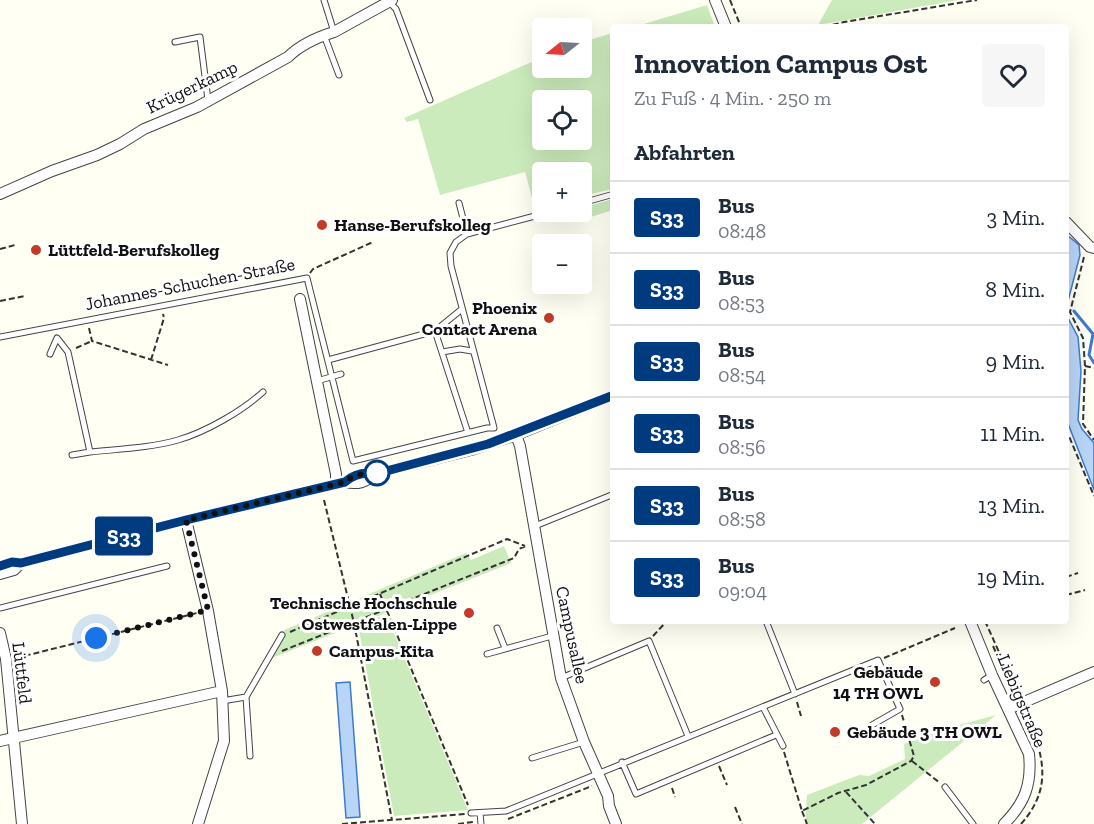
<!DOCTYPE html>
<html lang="de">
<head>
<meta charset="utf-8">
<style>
  :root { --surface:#fff; --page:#f6f6f7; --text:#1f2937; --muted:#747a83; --line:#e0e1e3 }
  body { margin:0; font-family:"Zilla Slab",serif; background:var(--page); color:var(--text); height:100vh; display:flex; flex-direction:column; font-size:22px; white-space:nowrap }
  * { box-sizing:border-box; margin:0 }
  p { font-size:20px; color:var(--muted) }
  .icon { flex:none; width:33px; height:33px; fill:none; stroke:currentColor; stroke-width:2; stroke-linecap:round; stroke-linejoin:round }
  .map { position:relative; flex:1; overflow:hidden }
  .details { position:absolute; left:610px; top:24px; width:459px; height:600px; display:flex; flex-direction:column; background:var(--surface); border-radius:6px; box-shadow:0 6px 24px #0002 }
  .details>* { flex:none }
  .badge { padding:0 12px; border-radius:4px; font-size:21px; line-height:39px }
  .needle { width:39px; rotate:252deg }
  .buttons { position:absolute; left:532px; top:18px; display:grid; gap:12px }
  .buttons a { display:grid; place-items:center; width:60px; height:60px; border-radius:6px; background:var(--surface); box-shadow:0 6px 24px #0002; font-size:30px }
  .you { position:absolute; width:30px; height:30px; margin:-15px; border:4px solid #fff; border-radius:50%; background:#1a73e8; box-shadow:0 0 0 9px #1a73e833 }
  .map>.badge { position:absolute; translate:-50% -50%; box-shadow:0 0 0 3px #fff }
  h2 { padding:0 24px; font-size:22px; line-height:54px }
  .round { display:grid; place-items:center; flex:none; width:63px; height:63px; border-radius:6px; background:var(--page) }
  .overview { display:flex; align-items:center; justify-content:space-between; height:102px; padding:0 24px }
  h1 { font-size:28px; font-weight:700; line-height:45px }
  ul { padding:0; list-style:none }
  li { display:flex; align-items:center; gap:18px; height:72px; padding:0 24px; border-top:2px solid var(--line) }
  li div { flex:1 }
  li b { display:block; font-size:22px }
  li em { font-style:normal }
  li .badge { min-width:66px; font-weight:700; text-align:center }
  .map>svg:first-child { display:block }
  .green { fill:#ccebbc; fill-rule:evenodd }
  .water { fill:#b8d4f7; stroke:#3e7acf; stroke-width:1.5 }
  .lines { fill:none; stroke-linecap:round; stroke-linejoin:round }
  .stream { stroke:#3e7acf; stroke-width:3 }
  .service-casing { stroke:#444; stroke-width:7 }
  .minor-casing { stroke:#444; stroke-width:12 }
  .path { stroke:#333; stroke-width:2; stroke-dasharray:6 3; stroke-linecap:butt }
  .service { stroke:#fff; stroke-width:5 }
  .minor { stroke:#fff; stroke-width:10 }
  .line-casing { stroke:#fff; stroke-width:14 }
  .line { stroke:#003b80; stroke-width:9 }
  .walk { stroke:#111; stroke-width:6; stroke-dasharray:0 10.8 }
  .poi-dot { fill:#c43b25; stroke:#fff; stroke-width:2 }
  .stop-dot { fill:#fff; stroke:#003b80; stroke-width:3 }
  .labels { text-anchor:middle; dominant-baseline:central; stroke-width:6; stroke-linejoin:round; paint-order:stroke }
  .street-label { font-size:18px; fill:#111; stroke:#fff }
  .poi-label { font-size:18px; font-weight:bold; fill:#111; stroke:#fff; text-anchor:start }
</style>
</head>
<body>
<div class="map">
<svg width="1094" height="824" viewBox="0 0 1094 824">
  <rect width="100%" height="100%" fill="#fffff4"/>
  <!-- green -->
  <path class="green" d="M832 0H958L818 25Z
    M707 5 715 27H634Z
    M613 33V189L582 196V172H543V203L534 205 525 172 440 195 418 119 407 122 404 118 543 57V68H582V42ZM543 100H582V140H543Z
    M613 199V210L584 219 582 208Z
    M504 546 511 563 272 658 282 631 466 553 471 560Z
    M386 614 468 810 394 816 358 625Z
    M996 715 862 824H805L807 795 859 775 869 776 905 759 904 744 948 728Z"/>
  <!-- water -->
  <path class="water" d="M1067 235 1079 245 1080 255 1067 305V316L1078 337 1081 371 1078 420 1082 429 1094 443V490L1067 421Z
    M350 682 360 817 346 818 336 683Z"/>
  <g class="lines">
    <!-- stream -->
    <path class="stream" d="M1074 311 1093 334 1089 355 1094 363"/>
    <defs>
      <path id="service" d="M324 0 334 32
        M390 3 396 9 430 100
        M324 35 339 75
        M175 42 200 37 208 100
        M459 203 467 234
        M582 203 614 194
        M435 331 468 433
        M0 337 307 278 353 461 487 428H494L451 266 450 253 456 242 467 234 550 212
        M442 352 460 349 472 351
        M50 354 57 338 68 352 90 452 72 455
        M328 360 435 331 462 309
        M317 381 341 374
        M90 452C119 449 150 448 178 440 206 432 242 411 263 392
        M535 526 614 494
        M0 608 167 566
        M766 621 795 694
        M497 628 505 648
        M487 654 552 636
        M561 678 649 641 688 736
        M984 680 992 675
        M246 697 250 756
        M222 701 246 697 282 635
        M763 707 783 746
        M532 758 584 742
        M622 762 636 794 776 735
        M945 787 973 824
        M471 813 506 811 878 660 900 709 872 725
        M480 813 481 824"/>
      <path id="minor" d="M715 0 726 27
        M0 194 52 171 97 155 120 144 144 129 197 107 288 57C300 45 318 37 334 32L392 0
        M1066 222 1090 247 1094 248
        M300 299 336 474V484
        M516 435 520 446 561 678 584 742 608 796 609 806 616 824
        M345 482C354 474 364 472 375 474L471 450 516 435 614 395
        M186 520 208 611 222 691
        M0 566 12 562 21 563 186 520 345 482C358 485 366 482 375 474
        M0 574 14 570 21 563
        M970 621 992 675 1029 754C1032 784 1025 803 1004 824
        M0 633 6 659 22 824
        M1008 709 1094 672
        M0 741 222 691 224 741 198 824"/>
    </defs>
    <!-- service casing -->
    <use href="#service" class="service-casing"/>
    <!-- minor casing -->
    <use href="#minor" class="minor-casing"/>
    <!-- path -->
    <path class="path" d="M730 0 741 27
      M824 27 844 22 977 0
      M0 249 15 245
      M1084 257 1070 312 1083 338 1085 366 1083 424 1094 440
      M310 273 313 269 373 242
      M0 301 25 296
      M89 328 92 341 168 365
      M76 348 92 341
      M151 360 164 318 163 314
      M1085 366 1094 368
      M1066 429 1094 496
      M324 500 354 623 392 820
      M1066 577 1078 573
      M380 594 468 805
      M1066 595 1085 590
      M985 621 1018 694
      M290 632 507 539 525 546
      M653 636 667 621
      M993 646 1015 695
      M282 651 514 558 519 549 528 545
      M16 658 197 613
      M884 658 955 628
      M797 702 801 716
      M784 752 802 811 838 793 866 785 911 761 914 756 902 715
      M912 761 940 783
      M719 766 727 785
      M672 788 675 797
      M846 792 875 824
      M735 807 742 824
      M802 811 807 824
      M508 819 592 786
      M342 824 465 814
      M458 824 473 822
      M1021 824C1054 787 1043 754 1026 713"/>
    <!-- service -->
    <use href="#service" class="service"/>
    <!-- minor -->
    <use href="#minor" class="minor"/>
  </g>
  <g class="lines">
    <defs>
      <path id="line" d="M0 566 12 562 21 563 186 520 345 482C354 474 364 472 375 474L488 444 614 395"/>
    </defs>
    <!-- line casing -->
    <use href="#line" class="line-casing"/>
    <!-- line -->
    <use href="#line" class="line"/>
    <!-- walk -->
    <path class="walk" d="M96 638 208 610 186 520 345 482C355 473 365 474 377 473"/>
  </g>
  <!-- markers -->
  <g class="poi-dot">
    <circle cx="322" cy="225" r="6"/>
    <circle cx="36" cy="250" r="6"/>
    <circle cx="549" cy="318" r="6"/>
    <circle cx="469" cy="613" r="6"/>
    <circle cx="317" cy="651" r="6"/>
    <circle cx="935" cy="682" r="6"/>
    <circle cx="835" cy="732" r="6"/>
  </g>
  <circle class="stop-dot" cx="377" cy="473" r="12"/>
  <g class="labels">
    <!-- street labels -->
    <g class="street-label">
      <text transform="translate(192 87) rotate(-26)">Krügerkamp</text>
      <text transform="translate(190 284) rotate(-11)">Johannes-Schuchen-Straße</text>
      <text transform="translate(572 635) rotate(78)">Campusallee</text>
      <text transform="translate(22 673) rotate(83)">Lüttfeld</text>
      <text transform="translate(1022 701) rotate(67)">Liebigstraße</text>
    </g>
    <!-- poi labels -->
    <g class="poi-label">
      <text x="334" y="225">Hanse-Berufskolleg</text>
      <text x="48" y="250">Lüttfeld-Berufskolleg</text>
      <text x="537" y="308" text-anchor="end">Phoenix<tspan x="537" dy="21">Contact Arena</tspan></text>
      <text x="457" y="603" text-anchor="end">Technische Hochschule<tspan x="457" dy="21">Ostwestfalen-Lippe</tspan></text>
      <text x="329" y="651">Campus-Kita</text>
      <text x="923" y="672" text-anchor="end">Gebäude<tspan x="923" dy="21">14 TH OWL</tspan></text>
      <text x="847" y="732">Gebäude 3 TH OWL</text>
    </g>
  </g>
</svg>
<div class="buttons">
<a><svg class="needle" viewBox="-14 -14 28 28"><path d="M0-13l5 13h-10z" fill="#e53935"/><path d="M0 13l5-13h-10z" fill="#747a83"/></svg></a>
<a><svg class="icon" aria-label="locate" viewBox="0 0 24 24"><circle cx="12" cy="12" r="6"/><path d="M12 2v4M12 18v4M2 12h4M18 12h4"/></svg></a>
<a>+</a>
<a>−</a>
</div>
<div class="you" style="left:96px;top:638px"></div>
<b class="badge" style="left:124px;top:536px;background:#003b80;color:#fff">S33</b>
<section class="details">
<div class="overview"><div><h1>Innovation Campus Ost</h1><p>Zu Fuß · 4 Min. · 250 m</p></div><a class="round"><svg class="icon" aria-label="heart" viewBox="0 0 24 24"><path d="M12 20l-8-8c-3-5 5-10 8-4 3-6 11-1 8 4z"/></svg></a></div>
<h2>Abfahrten</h2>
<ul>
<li><span class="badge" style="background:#003b80;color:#fff">S33</span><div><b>Bus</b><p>08:48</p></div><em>3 Min.</em></li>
<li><span class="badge" style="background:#003b80;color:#fff">S33</span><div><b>Bus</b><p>08:53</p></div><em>8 Min.</em></li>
<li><span class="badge" style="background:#003b80;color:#fff">S33</span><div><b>Bus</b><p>08:54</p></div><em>9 Min.</em></li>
<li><span class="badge" style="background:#003b80;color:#fff">S33</span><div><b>Bus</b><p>08:56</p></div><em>11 Min.</em></li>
<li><span class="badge" style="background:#003b80;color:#fff">S33</span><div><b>Bus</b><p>08:58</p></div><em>13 Min.</em></li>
<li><span class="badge" style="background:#003b80;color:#fff">S33</span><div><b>Bus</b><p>09:04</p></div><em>19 Min.</em></li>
</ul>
</section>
</div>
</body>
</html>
